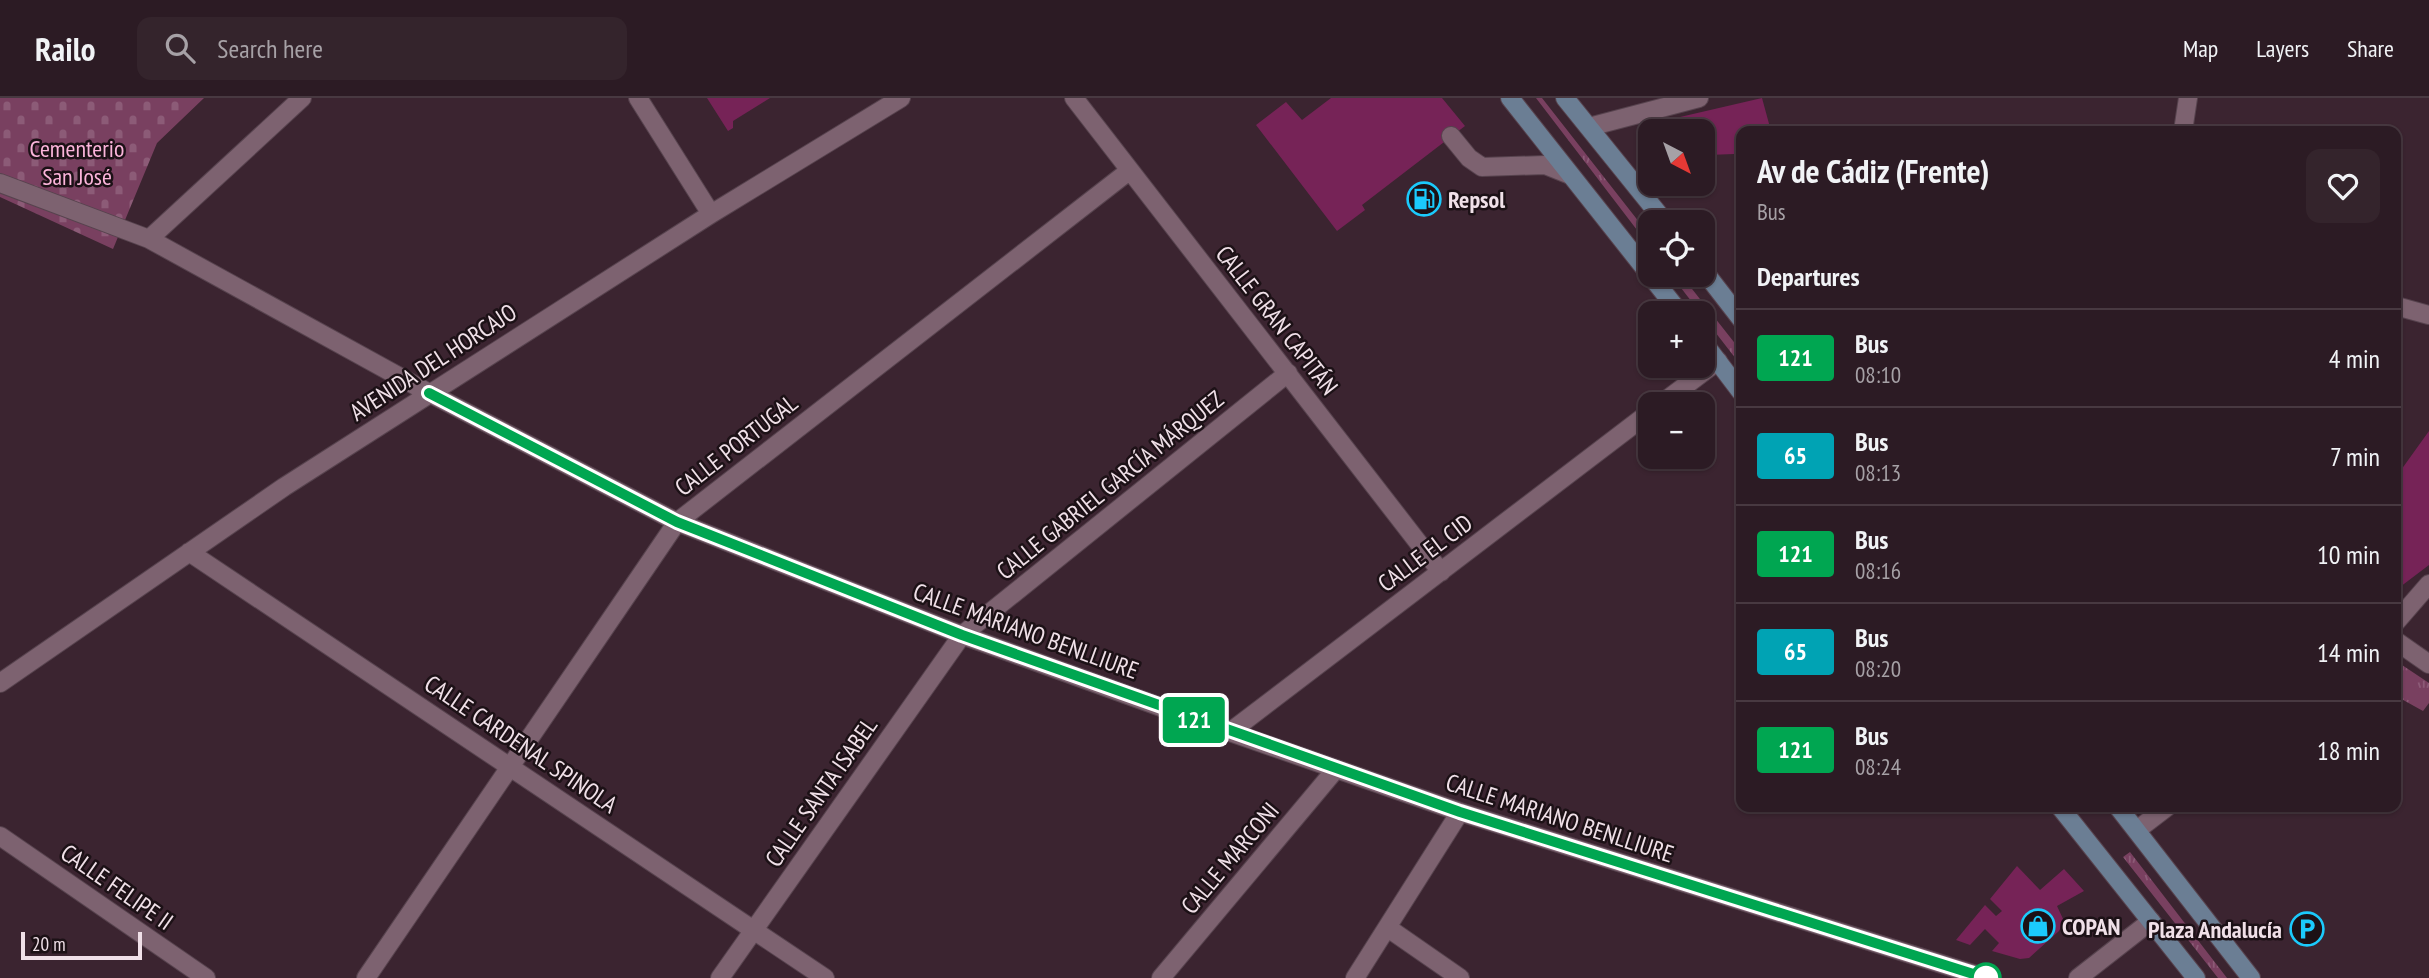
<!DOCTYPE html>
<html lang="en">
<head>
<meta charset="utf-8">
<style>
  :root { --surface:#2c1b24; --page:#34242c; --text:#f1f3f6; --muted:#a6a1a6; --line:#483941 }
  body { margin:0; font-family:"PT Sans Narrow",sans-serif; background:var(--page); color:var(--text); height:100vh; display:flex; flex-direction:column; font-size:26px; white-space:nowrap }
  * { box-sizing:border-box; margin:0 }
  p { font-size:23px; color:var(--muted) }
  .icon { flex:none; width:38px; height:38px; fill:none; stroke:currentColor; stroke-width:2; stroke-linecap:round; stroke-linejoin:round }
  .map { position:relative; flex:1; overflow:hidden }
  .side { position:absolute; left:1736px; top:28px; width:665px; height:686px; display:flex; flex-direction:column; background:var(--surface); border-radius:14px; box-shadow:0 2px 5px #0004,0 0 0 2px var(--line) }
  .side>* { flex:none }
  .badge { padding:0 14px; border-radius:5px; font-size:24px; line-height:46px }
  .needle { width:46px; rotate:139deg }
  .controls { position:absolute; left:1638px; top:21px; display:grid; gap:14px }
  .controls a { display:grid; place-items:center; width:77px; height:77px; border-radius:14px; background:var(--surface); box-shadow:0 2px 5px #0004,0 0 0 2px var(--line); font-size:35px }
  .scale { position:absolute; left:21px; bottom:18px; width:121px; box-sizing:border-box; padding-left:7px; border:4px solid #f0e0e8; border-top:0; font-size:19px; line-height:24px; white-space:nowrap; color:#f0e0e8; -webkit-text-stroke:5px #1c1116; paint-order:stroke }
  .map>.badge { position:absolute; translate:-50% -50%; box-shadow:0 0 0 4px #fff }
  h2 { padding:0 21px; font-size:26px; line-height:63px }
  .round { display:grid; place-items:center; flex:none; width:74px; height:74px; border-radius:14px; background:var(--page) }
  .overview { display:flex; align-items:center; justify-content:space-between; height:119px; padding:0 21px }
  h1 { font-size:33px; font-weight:600; line-height:52px }
  ul { padding:0; list-style:none }
  li { display:flex; align-items:center; gap:21px; height:98px; padding:0 21px; border-top:2px solid var(--line) }
  li div { flex:1 }
  li b { display:block; font-size:26px }
  li em { font-style:normal }
  li .badge { min-width:77px; font-weight:700; text-align:center }
  header { display:flex; align-items:center; gap:42px; box-sizing:border-box; height:98px; padding:0 35px; background:var(--surface); border-bottom:2px solid var(--line) }
  header strong { font-size:33px }
  nav { display:flex; gap:38px; margin-inline-start:auto; font-size:24px }
  .search { width:490px; height:63px; background:var(--page); display:flex; align-items:center; gap:18px; box-sizing:border-box; padding:0 24px; border-radius:14px; color:var(--muted); font-size:26px }
  .map>svg:first-child { display:block }
  .grass { fill:url(#grass-tufts) }
  .cemetery { fill:url(#cemetery-stones) }
  .building { fill:#762357 }
  .lines { fill:none; stroke-linecap:round; stroke-linejoin:round }
  .lane-casing { stroke:#57434e; stroke-width:20 }
  .street-casing { stroke:#57434e; stroke-width:20 }
  .secondary-casing { stroke:#57434e; stroke-width:20 }
  .lane { stroke:#7d6270; stroke-width:18 }
  .street { stroke:#7d6270; stroke-width:18 }
  .secondary { stroke:#6b7e94; stroke-width:18 }
  .line-casing { stroke:#fff; stroke-width:16 }
  .line { stroke:#00a651; stroke-width:10 }
  .stop-dot { fill:#fff; stroke:#00a651; stroke-width:3.5 }
  .labels { text-anchor:middle; dominant-baseline:central; stroke-width:5; stroke-linejoin:round; paint-order:stroke }
  .park-label { font-size:24px; fill:#fcb5db; stroke:#1c1116 }
  .poi-label { font-size:24px; font-weight:bold; fill:#f0e0e8; stroke:#1c1116; text-anchor:start }
  .street-label { font-size:24px; fill:#f0e0e8; stroke:#1c1116 }
</style>
</head>
<body>
<header>
<strong>Railo</strong>
<div class="search"><svg class="icon" aria-label="search" viewBox="0 0 24 24"><circle cx="10" cy="10" r="6"/><path d="M15 15l6 6"/></svg>Search here</div>
<nav><a>Map</a><a>Layers</a><a>Share</a></nav>
</header>
<div class="map">
<svg width="2429" height="880" viewBox="0 0 2429 880">
  <defs>
    <pattern id="grass-tufts" width="24" height="20" patternUnits="userSpaceOnUse" patternTransform="scale(1.75)"><rect width="24" height="20" fill="#794060"/><path d="M3 7l-1-3M5 7V3M7 7l1-3M15 17l-1-3M17 17v-4M19 17l1-3" fill="none" stroke="#8c5b77"/></pattern>
    <pattern id="cemetery-stones" width="16" height="16" patternUnits="userSpaceOnUse" patternTransform="scale(1.75)"><rect width="16" height="16" fill="#794060"/><path d="M2 7V4a2 2 0 0 1 4 0v3zM10 15v-3a2 2 0 0 1 4 0v3z" fill="#8c5b77"/></pattern>
  </defs>
  <rect width="100%" height="100%" fill="#3b2430"/>
  <!-- grass -->
  <path class="grass" d="M1536 0H1542L1650 138V149Z
    M1671 177H1681L1741 253V260L1736 261Z
    M2396 563 2429 585V605L2423 613 2396 598Z
    M2130 754 2227 880H2218L2123 759Z"/>
  <!-- cemetery -->
  <path class="cemetery" d="M0 0H204L157 45 113 151 0 99Z"/>
  <!-- building -->
  <path class="building" d="M707 0H770L733 23V30L728 33Z
    M1331 0H1442L1465 28 1362 107 1365 112 1337 133 1256 27 1286 4 1302 22Z
    M1762 0 1771 33H1741V78L1734 56 1708 57 1703 51V33H1690L1680 19Z
    M2429 333V467L2396 492V379Z
    M2017 768 2040 792 2064 771 2084 793 2057 808 2064 823 2059 833 2029 860 2020 861 1992 853 1999 845 1985 831 1970 847 1956 842 1985 807 1996 818 2002 813 1990 801Z"/>
  <g class="lines">
    <defs>
      <path id="lane" d="M1451 38 1469 60 1482 69 1545 67 1570 77"/>
      <path id="street" d="M638 0 711 116
        M1074 0 1441 474
        M1589 29 1699 0
        M2183 33 2188 0
        M0 85 149 141 429 295 677 424 962 537 1230 634 1460 714 1986 880
        M149 141 302 0
        M2396 208 2429 217
        M1661 306 1718 263
        M189 454 825 880
        M2396 524 2429 486
        M2396 543 2429 566
        M0 585 284 389 711 116 901 0
        M1230 634 1650 314
        M2137 732 2167 709
        M0 738 206 880
        M1388 830 1460 880
        M366 880 677 424 1129 73
        M720 880 962 537 1288 275
        M1161 880 1336 671
        M1355 880 1460 714
        M2078 880 2151 823"/>
      <path id="secondary" d="M1510 0 1680 215
        M1565 0 1665 124
        M1703 172 1741 221
        M1703 244 1741 294
        M2060 709 2196 880
        M2118 709 2251 880"/>
    </defs>
    <!-- lane casing -->
    <use href="#lane" class="lane-casing"/>
    <!-- street casing -->
    <use href="#street" class="street-casing"/>
    <!-- secondary casing -->
    <use href="#secondary" class="secondary-casing"/>
    <!-- lane -->
    <use href="#lane" class="lane"/>
    <!-- street -->
    <use href="#street" class="street"/>
    <!-- secondary -->
    <use href="#secondary" class="secondary"/>
  </g>
  <g class="lines">
    <defs>
      <path id="line" d="M429 295 677 424 962 537 1460 714 1986 880"/>
    </defs>
    <!-- line casing -->
    <use href="#line" class="line-casing"/>
    <!-- line -->
    <use href="#line" class="line"/>
  </g>
  <!-- icons -->
  <defs>
    <symbol id="fuel-ring" viewBox="-11 -11 22 22"><circle r="9.5" fill="#1c1116" stroke="#1bcafc" stroke-width="1.5"/><path d="M-5.5-6h7V0h2V4h1.3V-2.5L3-4.5l.8-.8L6-3V5H2.5V1h-1V6h-7ZM-4.2-4.7v3.2H.2V-4.7Z" fill="#1bcafc"/></symbol>
    <symbol id="shop-ring" viewBox="-11 -11 22 22"><circle r="9.5" fill="#1c1116" stroke="#1bcafc" stroke-width="1.5"/><path d="M-5-2.5h2.3a2.7 3.5 0 0 1 5.4 0H5L5.5 6h-11ZM-1.5-2.5h3a1.5 2.3 0 0 0-3 0Z" fill="#1bcafc"/></symbol>
    <symbol id="parking-ring" viewBox="-11 -11 22 22"><circle r="9.5" fill="#1c1116" stroke="#1bcafc" stroke-width="1.5"/><path d="M-3.5-5.5H1a3.5 3.5 0 0 1 0 7H-1V5.5H-3.5ZM-1-3.4V-.6H.8a1.4 1.4 0 0 0 0-2.8Z" fill="#1bcafc"/></symbol>
  </defs>
  <g fill-rule="evenodd">
    <use href="#fuel-ring" x="1405" y="82" width="38" height="38"/>
    <use href="#shop-ring" x="2019" y="809" width="38" height="38"/>
    <use href="#parking-ring" x="2288" y="812" width="38" height="38"/>
  </g>
  <!-- markers -->
  <circle class="stop-dot" cx="1986" cy="880" r="14"/>
  <g class="labels">
    <!-- park labels -->
    <g class="park-label">
      <text x="77" y="50">Cementerio<tspan x="77" dy="28">San José</tspan></text>
    </g>
    <!-- poi labels -->
    <g class="poi-label">
      <text x="1448" y="101">Repsol</text>
      <text x="2062" y="828">COPAN</text>
      <text x="2282" y="831" text-anchor="end">Plaza Andalucía</text>
    </g>
    <!-- street labels -->
    <g class="street-label">
      <text transform="translate(1277 222) rotate(52)">CALLE GRAN CAPITÁN</text>
      <text transform="translate(433 264) rotate(-33)">AVENIDA DEL HORCAJO</text>
      <text transform="translate(736 347) rotate(-38)">CALLE PORTUGAL</text>
      <text transform="translate(1110 387) rotate(-39)">CALLE GABRIEL GARCÍA MÁRQUEZ</text>
      <text transform="translate(1425 455) rotate(-37)">CALLE EL CID</text>
      <text transform="translate(1026 533) rotate(20)">CALLE MARIANO BENLLIURE</text>
      <text transform="translate(521 646) rotate(34)">CALLE CARDENAL SPINOLA</text>
      <text transform="translate(821 694) rotate(-55)">CALLE SANTA ISABEL</text>
      <text transform="translate(1560 720) rotate(18)">CALLE MARIANO BENLLIURE</text>
      <text transform="translate(1230 760) rotate(-50)">CALLE MARCONI</text>
      <text transform="translate(117 789) rotate(35)">CALLE FELIPE II</text>
    </g>
  </g>
</svg>
<div class="controls">
<a><svg class="needle" viewBox="-14 -14 28 28"><path d="M0-13l5 13h-10z" fill="#e53935"/><path d="M0 13l5-13h-10z" fill="#a6a1a6"/></svg></a>
<a><svg class="icon" aria-label="locate" viewBox="0 0 24 24"><circle cx="12" cy="12" r="6"/><path d="M12 2v4M12 18v4M2 12h4M18 12h4"/></svg></a>
<a>+</a>
<a>−</a>
</div>
<div class="scale">20 m</div>
<b class="badge" style="left:1194px;top:622px;background:#00a651;color:#fff">121</b>
<section class="side">
<div class="overview"><div><h1>Av de Cádiz (Frente)</h1><p>Bus</p></div><a class="round"><svg class="icon" aria-label="heart" viewBox="0 0 24 24"><path d="M12 20l-8-8c-3-5 5-10 8-4 3-6 11-1 8 4z"/></svg></a></div>
<h2>Departures</h2>
<ul>
<li><span class="badge" style="background:#00a651;color:#fff">121</span><div><b>Bus</b><p>08:10</p></div><em>4 min</em></li>
<li><span class="badge" style="background:#00a3b4;color:#fff">65</span><div><b>Bus</b><p>08:13</p></div><em>7 min</em></li>
<li><span class="badge" style="background:#00a651;color:#fff">121</span><div><b>Bus</b><p>08:16</p></div><em>10 min</em></li>
<li><span class="badge" style="background:#00a3b4;color:#fff">65</span><div><b>Bus</b><p>08:20</p></div><em>14 min</em></li>
<li><span class="badge" style="background:#00a651;color:#fff">121</span><div><b>Bus</b><p>08:24</p></div><em>18 min</em></li>
</ul>
</section>
</div>
</body>
</html>
